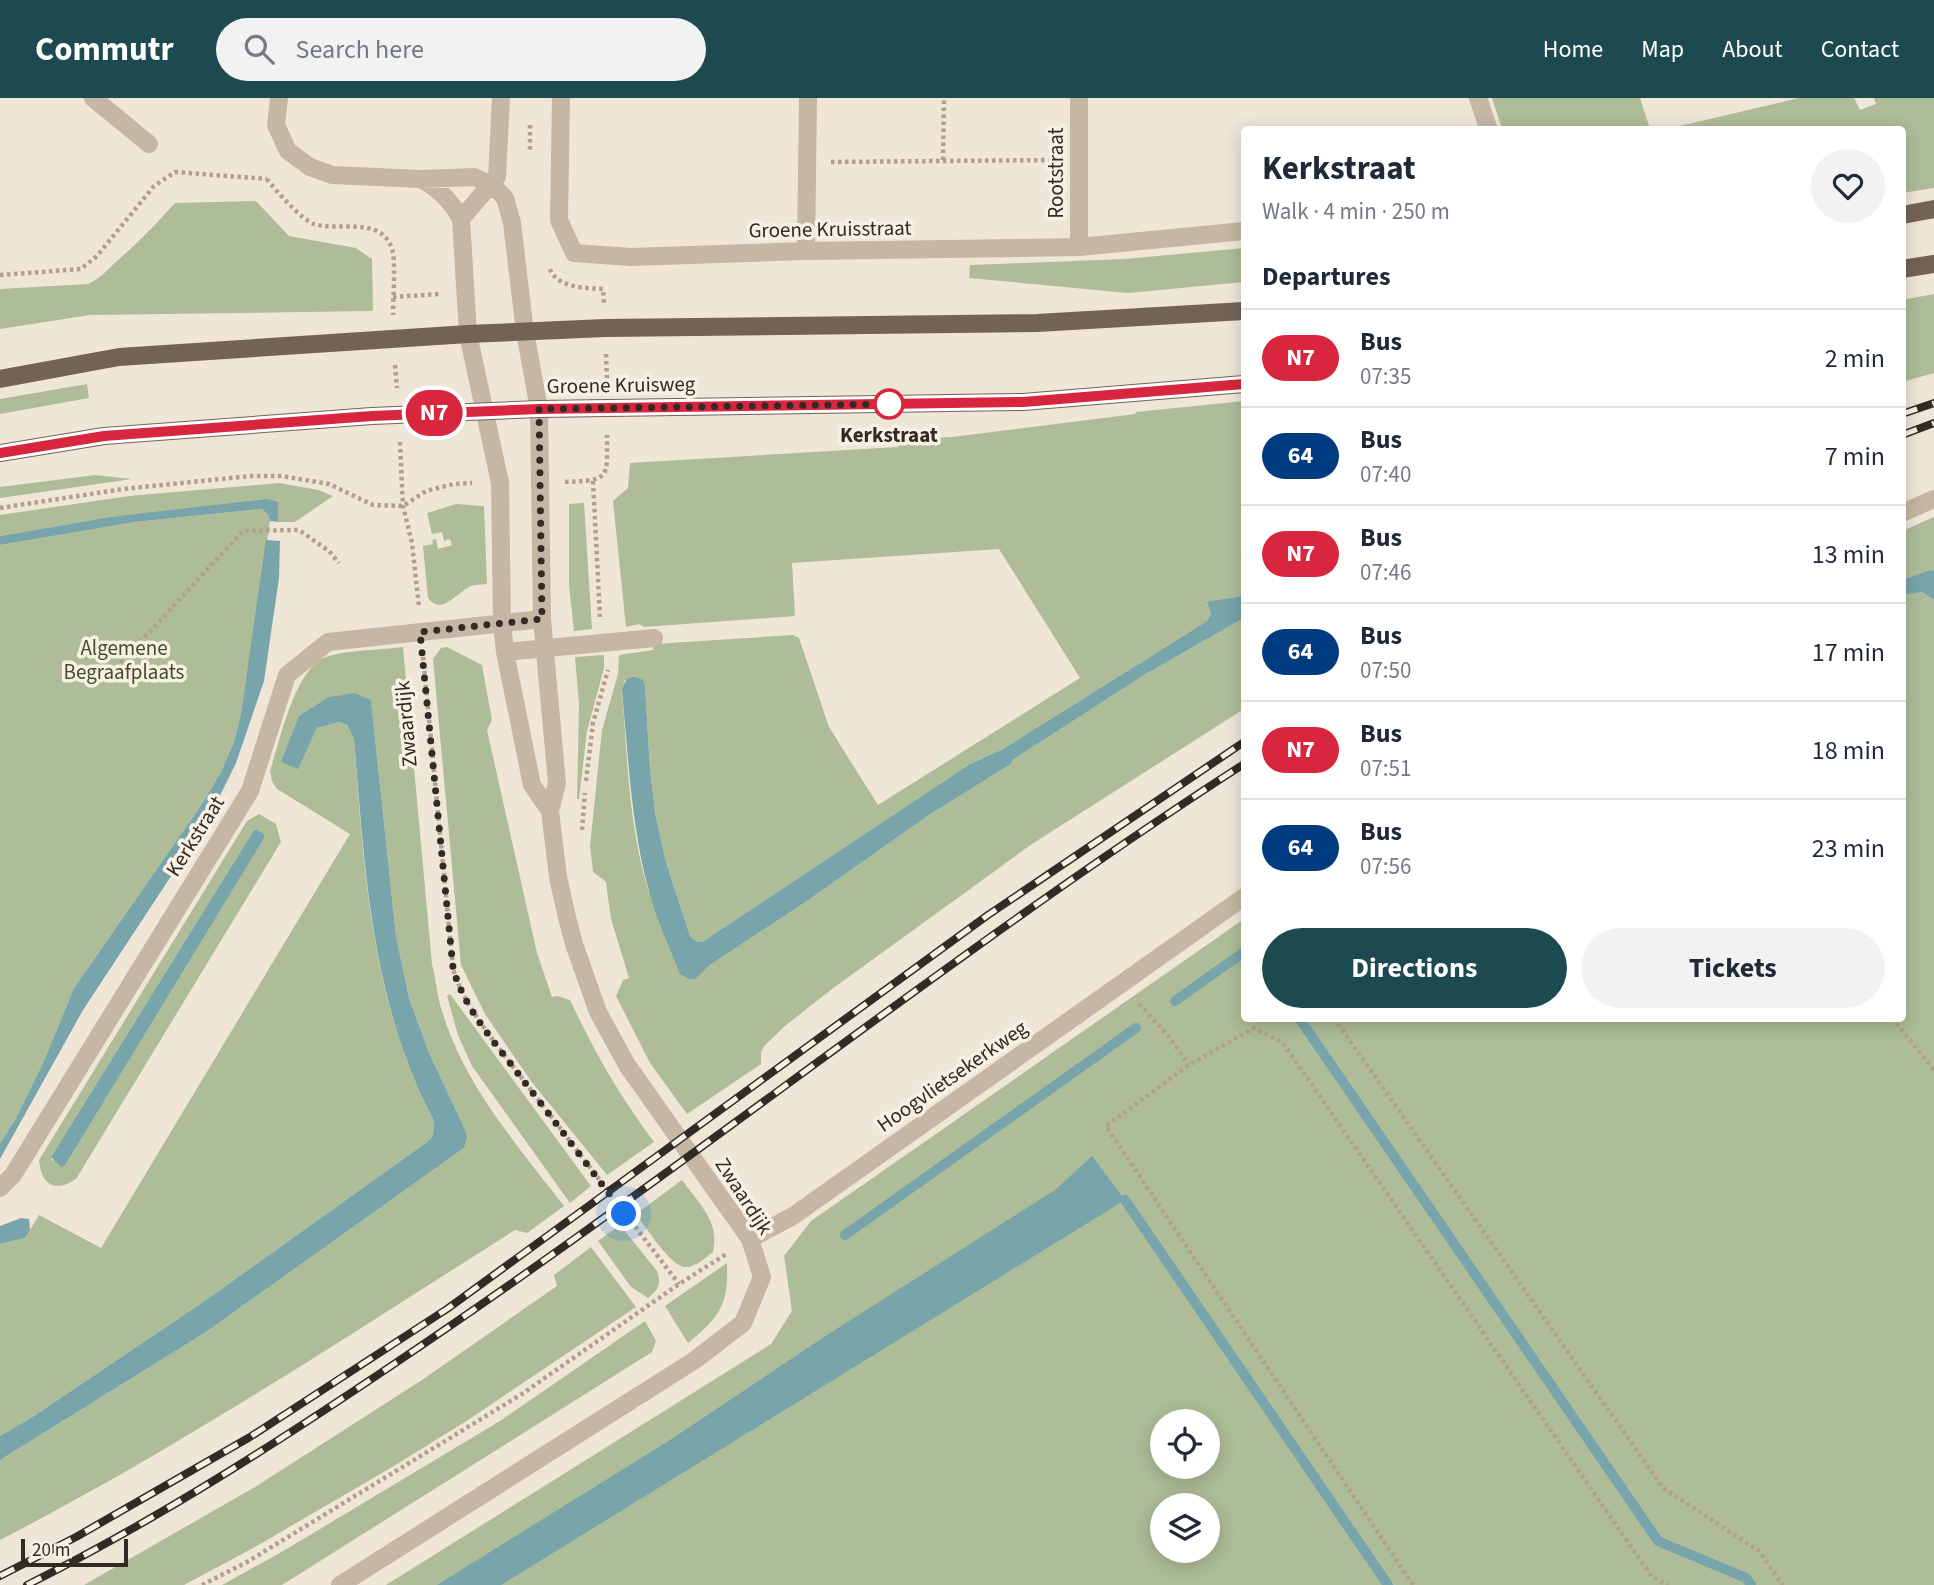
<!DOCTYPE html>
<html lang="en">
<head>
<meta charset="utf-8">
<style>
  :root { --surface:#fff; --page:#f2f2f3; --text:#1f2937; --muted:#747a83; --line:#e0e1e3; --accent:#1d4a51 }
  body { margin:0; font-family:"Source Sans 3",sans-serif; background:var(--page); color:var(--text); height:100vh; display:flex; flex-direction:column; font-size:26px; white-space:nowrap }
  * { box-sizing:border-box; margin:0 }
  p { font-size:23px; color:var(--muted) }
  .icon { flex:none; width:38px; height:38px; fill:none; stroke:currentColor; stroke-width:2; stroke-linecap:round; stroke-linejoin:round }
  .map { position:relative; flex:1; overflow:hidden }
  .panel { position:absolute; left:1241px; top:28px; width:665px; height:896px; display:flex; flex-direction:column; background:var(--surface); border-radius:7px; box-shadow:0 4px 18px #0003 }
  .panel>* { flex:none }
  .badge { padding:0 14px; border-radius:23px; font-size:24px; line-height:46px }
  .controls { position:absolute; left:1150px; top:1311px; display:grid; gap:14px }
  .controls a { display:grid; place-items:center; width:70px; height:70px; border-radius:50%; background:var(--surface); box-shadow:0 4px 18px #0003; font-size:35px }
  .scale { position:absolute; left:21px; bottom:18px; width:107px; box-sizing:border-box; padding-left:7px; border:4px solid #322a25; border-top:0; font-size:19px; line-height:24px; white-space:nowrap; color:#322a25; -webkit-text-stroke:5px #f7f0e3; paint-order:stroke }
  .you { position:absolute; width:35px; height:35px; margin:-18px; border:5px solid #fff; border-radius:50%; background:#1a73e8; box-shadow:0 0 0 10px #1a73e833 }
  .map>.badge { position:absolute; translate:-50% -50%; box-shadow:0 0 0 4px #fff }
  h2 { padding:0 21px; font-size:26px; line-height:63px }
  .round { display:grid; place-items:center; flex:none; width:74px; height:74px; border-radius:37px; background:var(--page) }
  .overview { display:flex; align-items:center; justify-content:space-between; height:119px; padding:0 21px }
  h1 { font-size:33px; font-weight:700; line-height:52px }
  .button { display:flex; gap:14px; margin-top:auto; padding:14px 21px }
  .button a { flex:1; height:80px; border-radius:42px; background:var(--accent); color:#fff; font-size:28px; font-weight:700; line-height:80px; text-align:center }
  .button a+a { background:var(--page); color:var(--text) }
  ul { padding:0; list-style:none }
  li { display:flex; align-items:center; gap:21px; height:98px; padding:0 21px; border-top:2px solid var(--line) }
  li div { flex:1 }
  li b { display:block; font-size:26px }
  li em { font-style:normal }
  li .badge { min-width:77px; font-weight:700; text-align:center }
  header { display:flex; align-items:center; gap:42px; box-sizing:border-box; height:98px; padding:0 35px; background:var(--accent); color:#fff }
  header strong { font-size:33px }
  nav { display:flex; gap:38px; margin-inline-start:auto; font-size:24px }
  .search { width:490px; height:63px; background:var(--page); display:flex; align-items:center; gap:18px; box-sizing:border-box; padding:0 24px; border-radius:38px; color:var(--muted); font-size:26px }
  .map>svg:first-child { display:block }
  .green { fill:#aebd98; fill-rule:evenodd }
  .water { fill:#78a5ab }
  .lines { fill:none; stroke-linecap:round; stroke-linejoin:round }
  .stream { stroke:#78a5ab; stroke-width:10 }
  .path { stroke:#b2a08e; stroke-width:4.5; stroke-dasharray:3.5 3.5; stroke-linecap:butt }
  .minor { stroke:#c6b6a4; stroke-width:18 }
  .major { stroke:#736357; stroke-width:18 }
  .rail-casing { stroke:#322a25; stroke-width:8 }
  .rail { stroke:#f7f0e3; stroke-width:5; stroke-dasharray:16; stroke-linecap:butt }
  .line-casing { stroke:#fff; stroke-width:16 }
  .line { stroke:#d7263d; stroke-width:10 }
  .walk { stroke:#322a25; stroke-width:7; stroke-dasharray:0 12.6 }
  .stop-dot { fill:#fff; stroke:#d7263d; stroke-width:3.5 }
  .labels { text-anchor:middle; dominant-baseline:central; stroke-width:7; stroke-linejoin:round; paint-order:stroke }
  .street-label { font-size:21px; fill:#322a25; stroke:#f7f0e3 }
  .stop-label { font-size:21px; font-weight:bold; fill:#322a25; stroke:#f7f0e3 }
  .park-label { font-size:21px; fill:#3f4f2a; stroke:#f7f0e3 }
</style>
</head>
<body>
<header>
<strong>Commutr</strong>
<div class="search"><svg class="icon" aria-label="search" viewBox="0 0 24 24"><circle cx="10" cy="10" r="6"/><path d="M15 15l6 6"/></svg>Search here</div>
<nav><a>Home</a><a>Map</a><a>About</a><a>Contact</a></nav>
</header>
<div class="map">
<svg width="1934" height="1487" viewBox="0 0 1934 1487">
  <rect width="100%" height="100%" fill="#efe6d7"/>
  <!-- green -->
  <path class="green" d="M1492 0H1640L1650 31H1502Z
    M1799 0H1854L1860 12 1876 6 1874 0H1934V90L1902 95V32L1667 31Z
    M256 103 289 138 356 150 372 161 373 213 90 217 0 231V191L88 186C101 180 107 172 117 163 139 144 156 126 175 105Z
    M1244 150V184L1128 195 969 180 970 167 1125 161Z
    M1934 196V275L1902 284V202Z
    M87 286 89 300 0 316V301Z
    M1244 303V498L1209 503 1207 506 1211 516 1207 523 1003 651 970 666 702 844H697L690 838 665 761 655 714 650 671 645 588 625 582 622 591C628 670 629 757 663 831 670 848 684 865 694 881L710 867 807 803 929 717 1011 666V662L1144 577 1244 520V611L1032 746 832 891 785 928 764 948 761 955V966L687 1016 650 965 616 898 623 882 629 880 611 821 606 784 593 774 590 748 602 632 618 576 619 557 653 552 654 546 793 537 799 540 829 629 878 707 1080 580 999 451 792 465 795 518 644 529 639 526 626 529 613 403 628 390 630 365 898 349 899 342 952 339 1135 316 1136 314Z
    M95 377 132 381 0 400V389Z
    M280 385 318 392 333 398 295 424H278V404L110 419 0 438V417L129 398Z
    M584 405 592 531 574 533 569 487V406Z
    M456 406 484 408 487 486C481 487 474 486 469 489 455 496 442 518 428 500L423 448 433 446 432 442 436 441 438 451 452 447 450 441 444 443 442 434 432 436 427 415Z
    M262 411 268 415 270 423 241 616 234 644 221 674 200 709 74 890 43 965 15 1022 0 1045V447L135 424Z
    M1934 419V473L1902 482V433Z
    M1916 493 1922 494 1934 502V1487H386L771 1246 792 1213 784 1158 811 1123 1244 821V920H1902V497ZM1162 1323H1208V1368H1162ZM1162 1407H1208V1452H1162Z
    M403 549 432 866C436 881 437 898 442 913 464 987 518 1048 564 1108L527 1135 515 1132C346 1239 179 1350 0 1442V1362L206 1234 464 1050 463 1027 429 955 409 900 396 838 371 602 329 599 298 670 317 630 339 624 347 627 354 641C364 772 371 904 434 1023L433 1038 427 1044 206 1202 31 1320 0 1338V1146L25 1140 39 1117 101 1150 350 736 277 691 272 683 270 673C280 643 295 570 326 559 346 552 380 552 403 549Z
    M447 549 482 567 492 622 487 632 537 855 552 899 558 898 570 902C594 953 620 999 654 1044L607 1077 531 983 485 916 461 867 433 561 441 550Z
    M604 557V570L587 633 579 701H577L579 606 575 559Z
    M259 716 276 726 281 744 76 1081C55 1095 41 1087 39 1062L247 723ZM257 731 264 736 53 1063 51 1059 254 732Z
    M450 896 591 1088 570 1105 472 968 458 937 447 898Z
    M682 1082C699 1106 720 1123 713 1154 705 1160 695 1170 684 1169 670 1167 645 1128 636 1116Z
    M620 1127 657 1173C662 1186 658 1192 648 1200L631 1189 598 1143Z
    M591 1149 636 1209 468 1322 394 1368 255 1449 184 1487H84L255 1389 422 1282 557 1188 554 1177Z
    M727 1165C729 1207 719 1219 688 1245L665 1208Z
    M645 1223 656 1243 652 1254 282 1487H222L285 1452 500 1323Z"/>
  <!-- water -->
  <path class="water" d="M267 401 278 404V424L270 423 268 416 262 411 135 424 0 447V438L110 419Z
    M266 442 280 443 279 480 264 583 236 665 208 722 83 912 0 1061V1045L15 1022 43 965 74 890 200 709 221 674 234 644 241 616Z
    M1931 472 1934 473V502L1922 494 1902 497V482Z
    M1244 498V520L1144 577 1012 662 1011 666 929 717 807 803 710 867 695 881H689L680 876C669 847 655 819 648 790 631 725 628 657 622 591 626 579 631 576 643 582L645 588 650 671 655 714 665 761 690 838 697 844H702L970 666 1003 651 1207 523 1211 516 1207 505 1209 503Z
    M355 595 371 602 396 838 409 900 429 955 463 1027 467 1039 464 1050 206 1234 0 1362V1338L31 1320 206 1202 427 1044 433 1038 434 1023C371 904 365 772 354 641L347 627 339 624 317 630 298 671 281 664 299 618 329 599Z
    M257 731 264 736V740L65 1067 61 1069 51 1059 254 732Z
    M1092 1058 1125 1102 501 1487H437L670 1342 824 1239 1055 1092Z
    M21 1120 29 1121 30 1132 25 1140 0 1146V1128Z"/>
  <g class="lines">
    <!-- stream -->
    <path class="stream" d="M1175 903 1244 854
      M1299 920 1658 1443 1746 1480 1751 1487
      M1125 1102 1388 1487
      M845 1137 1136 930"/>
    <!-- path -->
    <path class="path" d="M530 27V53
      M943 62 944 0
      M831 64 1054 62
      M267 81C274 91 303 123 314 126 339 134 381 117 392 151 396 161 393 203 393 217
      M550 171C557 190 586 190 603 191L604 206
      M0 177 81 171 97 158 154 88 175 74 267 81
      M393 199 439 196
      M606 256 607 283
      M395 267 397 290
      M400 344 403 408 412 445 419 509
      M593 383 600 519
      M565 384C611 382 607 381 607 337
      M0 410 123 391 250 378H282L329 386 373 407 403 408 426 393 454 386 472 385
      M423 559 453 870C460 897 476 918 492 941L679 1186
      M116 570 243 433 299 432 329 453 339 465
      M586 683 593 625 608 572
      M582 732 585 695
      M1139 906 1170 940 1189 967
      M1334 920 1663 1390 1759 1453 1783 1487
      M1892 920 1934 972
      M202 1487 247 1464 522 1296 679 1186 728 1155
      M1413 1487 1106 1028 1189 967 1254 930 1283 945 1652 1479 1668 1487"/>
    <!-- minor -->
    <path class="minor" d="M93 0 149 46
      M279 0 276 27 288 53 310 69 332 77 421 81 474 79 491 86 505 100 512 125 525 234 539 311 542 521 557 685 550 713 558 779 566 815 574 846 598 914 627 967 750 1141 762 1179 743 1225 695 1262 340 1487
      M501 0 497 79 461 121 468 236 500 385 502 525 505 554 532 687 550 713
      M561 0 559 122 574 155 631 159 806 153 1079 149 1244 133
      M1079 0V149
      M1478 0 1489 32
      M421 81C440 92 450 102 461 121
      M806 153 808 0
      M1902 415 1934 401
      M505 554 654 540
      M0 1090 13 1077 250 693 287 577 328 544 542 521
      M750 1141 793 1118 1244 799"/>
    <!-- major -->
    <path class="major" d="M1902 117 1934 111
      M1902 171 1934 166
      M0 281 119 259 468 236 605 230 1037 225 1244 213
      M0 355 104 338 372 318 539 311 1023 304 1244 286"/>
    <defs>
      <path id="rail" d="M1902 316 1934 305
        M1902 337 1934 325
        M0 1478 76 1439 250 1339 447 1211 988 817 1244 644
        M27 1487C155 1423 275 1346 394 1266 682 1073 952 854 1244 666"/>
    </defs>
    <!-- rail casing -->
    <use href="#rail" class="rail-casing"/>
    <!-- rail -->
    <use href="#rail" class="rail"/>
  </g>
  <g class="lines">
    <defs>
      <path id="line" d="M0 355 104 338 372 318 539 311 1023 304 1244 286"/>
    </defs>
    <!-- line casing -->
    <use href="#line" class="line-casing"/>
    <!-- line -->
    <use href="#line" class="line"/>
    <!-- walk -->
    <path class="walk" d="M624 1116C590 1070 555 1024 520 978 495 944 464 911 453 870L420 534 542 521 539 311 893 306H889"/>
  </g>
  <!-- markers -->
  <circle class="stop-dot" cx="889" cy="306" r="14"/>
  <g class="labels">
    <!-- street labels -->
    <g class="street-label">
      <text transform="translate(1056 75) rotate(-90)">Rootstraat</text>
      <text transform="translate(830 131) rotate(-1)">Groene Kruisstraat</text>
      <text transform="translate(621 287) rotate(-1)">Groene Kruisweg</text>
      <text transform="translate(406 626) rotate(-95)">Zwaardijk</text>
      <text transform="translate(195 738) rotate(-58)">Kerkstraat</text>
      <text transform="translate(952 978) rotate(-35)">Hoogvlietsekerkweg</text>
      <text transform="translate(744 1098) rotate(57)">Zwaardijk</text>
    </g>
    <!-- stop labels -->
    <g class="stop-label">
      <text x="889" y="337">Kerkstraat</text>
    </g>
    <!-- park labels -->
    <g class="park-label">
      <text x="124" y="550">Algemene<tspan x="124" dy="24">Begraafplaats</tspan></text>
    </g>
  </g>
</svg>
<div class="controls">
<a><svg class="icon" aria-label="locate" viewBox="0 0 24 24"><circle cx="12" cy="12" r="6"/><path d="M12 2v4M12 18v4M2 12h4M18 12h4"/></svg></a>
<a><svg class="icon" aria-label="layers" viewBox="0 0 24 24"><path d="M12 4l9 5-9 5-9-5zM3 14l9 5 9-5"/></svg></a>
</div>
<div class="scale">20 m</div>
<div class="you" style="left:624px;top:1116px"></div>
<b class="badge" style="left:434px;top:315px;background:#d7263d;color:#fff">N7</b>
<section class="panel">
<div class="overview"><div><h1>Kerkstraat</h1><p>Walk · 4 min · 250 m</p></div><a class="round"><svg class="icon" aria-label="heart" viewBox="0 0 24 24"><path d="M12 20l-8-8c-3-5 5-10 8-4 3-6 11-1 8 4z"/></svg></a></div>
<h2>Departures</h2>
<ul>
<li><span class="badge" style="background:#d7263d;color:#fff">N7</span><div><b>Bus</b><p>07:35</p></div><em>2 min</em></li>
<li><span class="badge" style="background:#003b80;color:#fff">64</span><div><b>Bus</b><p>07:40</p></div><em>7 min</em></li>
<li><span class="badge" style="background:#d7263d;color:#fff">N7</span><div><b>Bus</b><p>07:46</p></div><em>13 min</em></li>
<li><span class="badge" style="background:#003b80;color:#fff">64</span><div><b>Bus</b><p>07:50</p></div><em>17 min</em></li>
<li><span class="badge" style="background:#d7263d;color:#fff">N7</span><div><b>Bus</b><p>07:51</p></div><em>18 min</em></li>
<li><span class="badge" style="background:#003b80;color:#fff">64</span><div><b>Bus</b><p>07:56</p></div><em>23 min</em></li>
</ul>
<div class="button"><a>Directions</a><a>Tickets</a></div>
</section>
</div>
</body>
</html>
